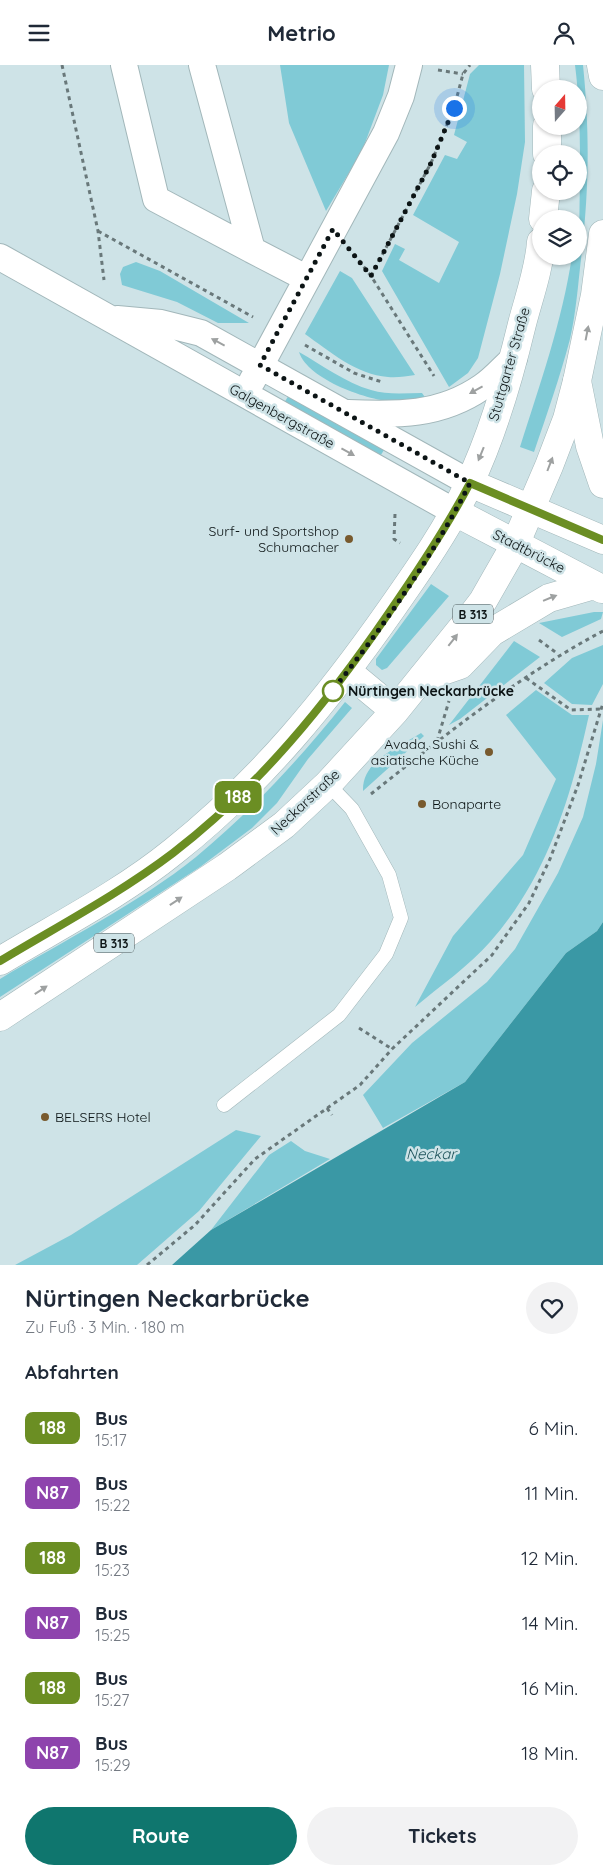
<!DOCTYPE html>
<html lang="de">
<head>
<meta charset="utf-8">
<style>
  :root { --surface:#fff; --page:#f2f2f3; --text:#1f2937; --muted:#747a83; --accent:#0f766e }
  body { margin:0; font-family:Quicksand,sans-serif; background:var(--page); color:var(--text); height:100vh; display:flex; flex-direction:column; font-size:19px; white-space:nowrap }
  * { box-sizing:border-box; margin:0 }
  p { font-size:16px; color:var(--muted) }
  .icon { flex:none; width:28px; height:28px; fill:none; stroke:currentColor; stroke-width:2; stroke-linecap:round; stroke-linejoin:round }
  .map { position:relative; height:1200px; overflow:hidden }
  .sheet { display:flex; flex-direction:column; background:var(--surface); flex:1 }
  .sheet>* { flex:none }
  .badge { padding:0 10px; border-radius:8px; font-size:18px; line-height:32px }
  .needle { width:32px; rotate:20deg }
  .fabs { position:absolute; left:532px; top:15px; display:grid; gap:10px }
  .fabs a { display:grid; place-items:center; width:55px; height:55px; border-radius:50%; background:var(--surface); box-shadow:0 1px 4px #0004; font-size:25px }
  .you { position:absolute; width:25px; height:25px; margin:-12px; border:4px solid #fff; border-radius:50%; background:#1a73e8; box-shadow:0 0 0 8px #1a73e833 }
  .map>.badge { position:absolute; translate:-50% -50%; box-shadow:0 0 0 2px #fff }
  h2 { padding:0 25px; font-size:19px; line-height:45px }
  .round { display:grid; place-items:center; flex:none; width:52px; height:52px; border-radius:26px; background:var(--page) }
  .head { display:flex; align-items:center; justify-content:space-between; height:85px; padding:0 25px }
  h1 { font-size:24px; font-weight:700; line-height:38px }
  .primary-button { display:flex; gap:10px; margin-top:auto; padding:10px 25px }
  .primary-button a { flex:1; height:58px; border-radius:30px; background:var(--accent); color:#fff; font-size:20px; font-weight:700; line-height:58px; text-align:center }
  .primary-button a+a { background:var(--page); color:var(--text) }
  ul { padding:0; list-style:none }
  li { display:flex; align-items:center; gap:15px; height:65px; padding:0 25px }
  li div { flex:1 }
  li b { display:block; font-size:19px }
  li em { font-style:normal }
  li .badge { min-width:55px; font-weight:700; text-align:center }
  header { display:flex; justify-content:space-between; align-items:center; height:65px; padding:0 25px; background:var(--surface); font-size:22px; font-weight:700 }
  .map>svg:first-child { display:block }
  .green { fill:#80cad6 }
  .water { fill:#3a98a5 }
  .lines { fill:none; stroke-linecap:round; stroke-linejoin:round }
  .service-casing { stroke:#a2b7ba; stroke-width:15 }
  .minor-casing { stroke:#a2b7ba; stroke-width:28 }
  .tertiary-casing { stroke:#a2b7ba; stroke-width:29 }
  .primary-casing { stroke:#a2b7ba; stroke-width:29 }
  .path { stroke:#69787a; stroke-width:3; stroke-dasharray:4 4; stroke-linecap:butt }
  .service { stroke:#fff; stroke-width:14 }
  .minor { stroke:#fff; stroke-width:26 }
  .tertiary { stroke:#fff; stroke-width:28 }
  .primary { stroke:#fff; stroke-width:28 }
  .oneway { fill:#9ea1a1 }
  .line-casing { stroke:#fff; stroke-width:11 }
  .line { stroke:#6b8e23; stroke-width:8 }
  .walk { stroke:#0c1415; stroke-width:5; stroke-dasharray:0 9 }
  .poi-dot { fill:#785a2e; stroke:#cee3e7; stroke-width:2 }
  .stop-dot { fill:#fff; stroke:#6b8e23; stroke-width:2.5 }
  .labels { text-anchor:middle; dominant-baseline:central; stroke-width:5; stroke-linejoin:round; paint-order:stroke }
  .shield { fill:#cee3e7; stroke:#465254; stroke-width:1 }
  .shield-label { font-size:12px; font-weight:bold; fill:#0c1415 }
  .street-label { font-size:14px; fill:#0c1415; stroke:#cee3e7 }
  .poi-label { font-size:14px; fill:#0c1415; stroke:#cee3e7; text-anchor:end }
  .stop-label { font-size:14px; font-weight:bold; fill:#0c1415; stroke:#cee3e7; text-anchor:start }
  .water-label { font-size:15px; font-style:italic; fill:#1f545c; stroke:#cee3e7 }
</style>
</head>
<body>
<header><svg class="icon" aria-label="menu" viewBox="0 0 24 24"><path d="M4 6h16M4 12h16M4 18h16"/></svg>Metrio<svg class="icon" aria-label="person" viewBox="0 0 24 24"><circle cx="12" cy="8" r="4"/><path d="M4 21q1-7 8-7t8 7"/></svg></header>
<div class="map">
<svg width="603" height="1200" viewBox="0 0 603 1200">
  <rect width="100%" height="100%" fill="#cee3e7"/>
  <!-- green -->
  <path class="green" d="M280 0H389L383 30 362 86 326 146 289 58Z
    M479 0H524L525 77 517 129 500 209 478 293 468 308 449 322 382 206 395 179 405 184 399 195 439 218 459 177 413 150 445 90 457 94 467 77 454 70 470 9Z
    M575 0H583C590 69 589 126 581 194 578 220 576 248 570 274 560 312 547 349 534 387L520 382C540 319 562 257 572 191H579C579 128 583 62 575 0Z
    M136 197 160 206 249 258H218L177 237 122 220 120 209 123 202Z
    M340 206 352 213 415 310C407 311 397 313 388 312 357 310 329 286 305 269Z
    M299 287C322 300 346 318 371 325 387 330 405 328 422 328L427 335C417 336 406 338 396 337 369 336 308 315 299 287Z
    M289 330 384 385 379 393 284 338Z
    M431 519 449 531 387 603 382 605 376 600V594Z
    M594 547H603L601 554 562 572 539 558Z
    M514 576 540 592 460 654 449 660Z
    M603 580V619L592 640 572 639 544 618 572 593Z
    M536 625 572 650H589C571 732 547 813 490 877 469 901 440 921 415 942L453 871 523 790 556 714 506 650Z
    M345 637 352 643 308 694 277 738 252 763 200 802 0 932V914C63 876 139 838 196 792 251 746 300 694 345 637Z
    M603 655V857L597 866 566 888 465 1017 383 1063 363 1030 412 978 487 917 515 884 558 808 583 752 596 699Z
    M421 668 424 671 363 726C362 695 398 683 421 668Z
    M236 1065 261 1071 199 1146 137 1200H15L71 1170Z
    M291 1076 305 1086 330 1094 211 1165 269 1090Z"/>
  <!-- water -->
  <path class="water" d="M603 857V1200H172L211 1165 465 1017 566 888 597 866Z"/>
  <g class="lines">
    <defs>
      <path id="service" d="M224 1040 339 950 386 889 401 853 389 810 352 744 328 719"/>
      <path id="minor" d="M124 0 156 134 252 185
        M202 0 252 185 306 213
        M0 192 455 447
        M117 254 161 258 201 268 470 418
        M252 316 386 68 401 31 409 0
        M348 348C397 350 440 351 482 322 494 314 503 303 514 293"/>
      <path id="tertiary" d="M577 316 590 381 603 419
        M470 418 603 475
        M455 447 602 524
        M422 613 460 600 492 567 549 533 594 520"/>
      <path id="primary" d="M545 0 546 24
        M601 0 603 11
        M547 89V61
        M543 154 546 126
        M348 607 395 646
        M0 896C58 861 121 829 174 786 261 717 329 633 392 543 420 503 448 463 469 419 493 369 509 313 522 259 529 232 539 205 541 177
        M0 952 227 802 284 760 328 719 395 646 470 553 483 536 515 480 549 401 567 354 577 316 595 230 603 169"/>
    </defs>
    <!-- service casing -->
    <use href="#service" class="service-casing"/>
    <!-- minor casing -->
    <use href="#minor" class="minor-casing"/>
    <!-- tertiary casing -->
    <use href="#tertiary" class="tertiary-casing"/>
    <!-- primary casing -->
    <use href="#primary" class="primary-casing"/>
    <!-- path -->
    <path class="path" d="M62 0 98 166 104 215
      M438 5 463 9
      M98 166 253 252
      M354 189 371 211 434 311
      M371 211 431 98 454 43 463 9 470 0
      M305 280 354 308 382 317
      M395 449 394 474 400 478
      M539 575 558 589
      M526 613 571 645 600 644
      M437 676 449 636
      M371 729C445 670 520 610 603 566
      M359 963 392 984
      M327 1043 332 1050
      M147 1200 195 1160 255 1094 360 1020 392 984 492 890 529 838 550 794 578 720 603 638"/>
    <!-- service -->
    <use href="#service" class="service"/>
    <!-- minor -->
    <use href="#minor" class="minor"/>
    <!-- tertiary -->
    <use href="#tertiary" class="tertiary"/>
    <!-- primary -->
    <use href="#primary" class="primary"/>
  </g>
  <!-- one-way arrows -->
  <defs><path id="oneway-solid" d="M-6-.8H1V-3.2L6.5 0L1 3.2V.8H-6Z" transform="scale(1.25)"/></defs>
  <g class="oneway">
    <use href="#oneway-solid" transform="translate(587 268) rotate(-79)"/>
    <use href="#oneway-solid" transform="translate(218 277) rotate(-152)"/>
    <use href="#oneway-solid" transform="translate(476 325) rotate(151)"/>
    <use href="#oneway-solid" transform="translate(348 387) rotate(29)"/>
    <use href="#oneway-solid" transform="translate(481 389) rotate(112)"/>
    <use href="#oneway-solid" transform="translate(550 399) rotate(-69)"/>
    <use href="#oneway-solid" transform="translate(550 533) rotate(-22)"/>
    <use href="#oneway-solid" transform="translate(453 575) rotate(-52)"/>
    <use href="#oneway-solid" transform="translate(176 836) rotate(-34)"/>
    <use href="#oneway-solid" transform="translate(41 925) rotate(-33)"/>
  </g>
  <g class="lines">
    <defs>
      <path id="line" d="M0 896C58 861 119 829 173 788 259 722 327 638 388 549 417 507 446 464 470 418L603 475"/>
    </defs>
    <!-- line casing -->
    <use href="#line" class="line-casing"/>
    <!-- line -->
    <use href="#line" class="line"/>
    <!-- walk -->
    <path class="walk" d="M333 626 328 631C381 565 432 493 470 418L260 300 333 164 371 211 431 98 454 43"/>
  </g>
  <!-- markers -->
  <g class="poi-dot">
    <circle cx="349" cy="474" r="5"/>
    <circle cx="489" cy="687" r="5"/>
    <circle cx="422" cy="739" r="5"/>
    <circle cx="45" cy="1052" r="5"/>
  </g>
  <circle class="stop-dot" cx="333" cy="626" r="10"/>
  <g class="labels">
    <!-- shield labels -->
    <g class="shield">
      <rect x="453" y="539.5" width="40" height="19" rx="4"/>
      <rect x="94" y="868.5" width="40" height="19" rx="4"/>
    </g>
    <g class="shield-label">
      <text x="473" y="549">B 313</text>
      <text x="114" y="878">B 313</text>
    </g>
    <!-- street labels -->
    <g class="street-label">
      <text transform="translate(509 299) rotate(-74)">Stuttgarter Straße</text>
      <text transform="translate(282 351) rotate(29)">Galgenbergstraße</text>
      <text transform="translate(529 486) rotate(27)">Stadtbrücke</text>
      <text transform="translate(305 737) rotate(-43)">Neckarstraße</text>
    </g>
    <!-- poi labels -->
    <g class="poi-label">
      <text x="339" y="466">Surf- und Sportshop<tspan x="339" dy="16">Schumacher</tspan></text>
      <text x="479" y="679">Avada, Sushi &amp;<tspan x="479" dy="16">asiatische Küche</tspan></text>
      <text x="432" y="739" text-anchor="start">Bonaparte</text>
      <text x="55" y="1052" text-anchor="start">BELSERS Hotel</text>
    </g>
    <!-- stop labels -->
    <g class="stop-label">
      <text x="348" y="626">Nürtingen Neckarbrücke</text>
    </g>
    <!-- water labels -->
    <g class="water-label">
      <text x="431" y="1088">Neckar</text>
    </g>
  </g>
</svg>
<div class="fabs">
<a><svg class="needle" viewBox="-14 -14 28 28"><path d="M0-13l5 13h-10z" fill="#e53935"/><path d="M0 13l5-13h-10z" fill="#747a83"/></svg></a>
<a><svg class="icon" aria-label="locate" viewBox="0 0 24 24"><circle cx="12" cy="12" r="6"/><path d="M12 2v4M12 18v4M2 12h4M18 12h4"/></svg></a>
<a><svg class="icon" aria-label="layers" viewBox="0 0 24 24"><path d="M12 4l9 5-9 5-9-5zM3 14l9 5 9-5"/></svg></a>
</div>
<div class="you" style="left:454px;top:43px"></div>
<b class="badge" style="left:238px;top:732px;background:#6b8e23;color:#fff">188</b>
</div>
<section class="sheet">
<div class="head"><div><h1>Nürtingen Neckarbrücke</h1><p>Zu Fuß · 3 Min. · 180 m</p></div><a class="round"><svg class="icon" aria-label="heart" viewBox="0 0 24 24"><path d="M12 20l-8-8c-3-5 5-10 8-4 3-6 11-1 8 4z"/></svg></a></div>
<h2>Abfahrten</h2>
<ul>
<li><span class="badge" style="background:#6b8e23;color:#fff">188</span><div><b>Bus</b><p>15:17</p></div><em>6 Min.</em></li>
<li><span class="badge" style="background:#8e44ad;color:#fff">N87</span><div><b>Bus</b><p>15:22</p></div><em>11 Min.</em></li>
<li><span class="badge" style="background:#6b8e23;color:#fff">188</span><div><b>Bus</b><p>15:23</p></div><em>12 Min.</em></li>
<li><span class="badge" style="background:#8e44ad;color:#fff">N87</span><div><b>Bus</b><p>15:25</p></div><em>14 Min.</em></li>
<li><span class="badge" style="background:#6b8e23;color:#fff">188</span><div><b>Bus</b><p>15:27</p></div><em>16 Min.</em></li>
<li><span class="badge" style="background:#8e44ad;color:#fff">N87</span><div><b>Bus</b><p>15:29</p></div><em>18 Min.</em></li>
</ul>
<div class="primary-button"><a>Route</a><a>Tickets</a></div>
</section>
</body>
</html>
